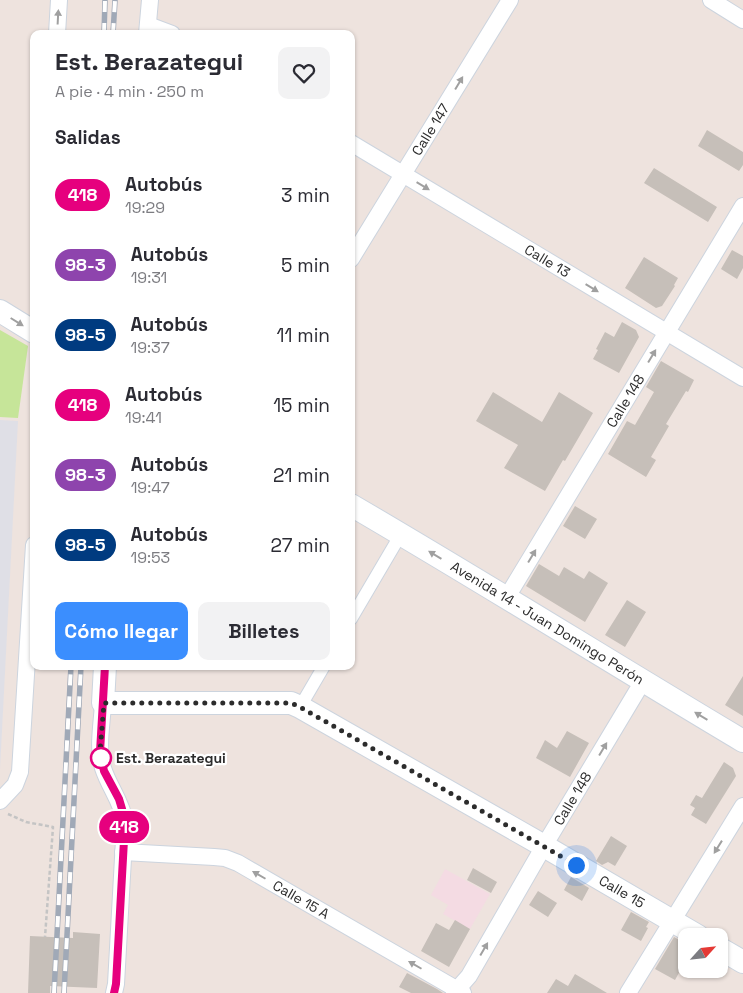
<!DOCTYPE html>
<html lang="es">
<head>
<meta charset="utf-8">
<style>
  :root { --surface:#fff; --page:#f2f2f3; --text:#2b2b33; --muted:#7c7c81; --accent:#3b8efe }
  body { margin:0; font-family:"Space Grotesk",sans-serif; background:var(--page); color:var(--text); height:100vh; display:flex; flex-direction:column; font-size:19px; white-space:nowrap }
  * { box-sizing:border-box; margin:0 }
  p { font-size:16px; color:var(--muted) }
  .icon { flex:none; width:28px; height:28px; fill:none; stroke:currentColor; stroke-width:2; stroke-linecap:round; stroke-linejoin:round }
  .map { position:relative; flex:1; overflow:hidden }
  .sheet { position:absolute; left:30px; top:30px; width:325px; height:640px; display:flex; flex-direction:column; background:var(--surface); border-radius:10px; box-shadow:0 1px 4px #0004 }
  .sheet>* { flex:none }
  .badge { padding:0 10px; border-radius:16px; font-size:18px; line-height:32px }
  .needle { width:32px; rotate:63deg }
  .fabs { position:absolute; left:678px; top:928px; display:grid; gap:10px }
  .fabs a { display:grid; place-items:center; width:50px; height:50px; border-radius:10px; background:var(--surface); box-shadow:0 1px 4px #0004; font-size:25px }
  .you { position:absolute; width:25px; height:25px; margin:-12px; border:4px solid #fff; border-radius:50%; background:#1a73e8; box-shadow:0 0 0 8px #1a73e833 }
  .map>.badge { position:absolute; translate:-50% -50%; box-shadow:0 0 0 2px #fff }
  h2 { padding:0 25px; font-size:19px; line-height:45px }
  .round { display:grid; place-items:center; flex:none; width:52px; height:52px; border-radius:10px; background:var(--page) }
  .summary { display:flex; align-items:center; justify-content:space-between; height:85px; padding:0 25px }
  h1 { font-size:24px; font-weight:700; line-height:38px }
  .primary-button { display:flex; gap:10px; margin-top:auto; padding:10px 25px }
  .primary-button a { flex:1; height:58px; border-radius:10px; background:var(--accent); color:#fff; font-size:20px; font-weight:700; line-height:58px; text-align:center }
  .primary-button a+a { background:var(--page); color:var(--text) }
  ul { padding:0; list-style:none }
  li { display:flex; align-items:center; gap:15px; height:70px; padding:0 25px }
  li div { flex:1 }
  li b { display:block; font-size:19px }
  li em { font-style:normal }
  li .badge { min-width:55px; font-weight:700; text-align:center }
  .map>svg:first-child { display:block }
  .industrial { fill:#dfdfe6 }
  .medical { fill:#f4dbe3 }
  .green { fill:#c6e599 }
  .building { fill:#c6bfb9 }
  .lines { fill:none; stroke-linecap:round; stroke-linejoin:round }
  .pedestrian-casing { stroke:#ccd4de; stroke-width:14 }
  .minor-casing { stroke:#ccd4de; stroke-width:18 }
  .secondary-casing { stroke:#ccd4de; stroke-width:24 }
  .path { stroke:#c4c4c4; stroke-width:2.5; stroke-dasharray:4 2.5; stroke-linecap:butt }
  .pedestrian { stroke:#fff; stroke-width:12 }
  .minor { stroke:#fff; stroke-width:16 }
  .secondary { stroke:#fff; stroke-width:22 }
  .rail-casing { stroke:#a0a9b7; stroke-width:5.5 }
  .rail { stroke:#fff; stroke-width:4; stroke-dasharray:11; stroke-linecap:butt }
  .oneway { fill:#a0a0a0 }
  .line-casing { stroke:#fff; stroke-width:11 }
  .line { stroke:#e6007e; stroke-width:8 }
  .walk { stroke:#2c2c2c; stroke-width:5; stroke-dasharray:0 9 }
  .stop-dot { fill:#fff; stroke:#e6007e; stroke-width:2.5 }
  .labels { text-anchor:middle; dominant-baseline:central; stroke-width:4.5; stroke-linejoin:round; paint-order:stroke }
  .street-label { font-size:14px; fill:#2c2c2c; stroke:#fff }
  .stop-label { font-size:14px; font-weight:bold; fill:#2c2c2c; stroke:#fff; text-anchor:start }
</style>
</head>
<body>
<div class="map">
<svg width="743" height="993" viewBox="0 0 743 993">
  <rect width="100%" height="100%" fill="#eee3de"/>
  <!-- industrial -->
  <path class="industrial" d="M0 420 18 421 0 769Z"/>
  <!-- medical -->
  <path class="medical" d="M445 869 490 894 470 929 443 914 448 905 431 895Z"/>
  <!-- green -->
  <path class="green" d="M0 330 28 346 18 418 0 417Z"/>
  <!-- building -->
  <path class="building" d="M707 130 743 152V165L739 171 698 146Z
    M654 168 717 207 708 222 644 183Z
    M732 250 743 256V268L737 279 721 269Z
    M644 257 678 278 674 285 675 286 662 306 656 308 625 288Z
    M622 322 636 330 639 337 619 373 593 359 598 350 596 349 605 332 614 337Z
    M661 361 694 380 688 392 686 391 666 424 669 426 651 457 656 460 646 477 608 454 627 421 635 425 654 392 646 387Z
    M493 392 542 422 559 392 593 413 565 461 563 460 545 491 504 468 518 445 476 421Z
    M575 506 597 519 585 539 563 526Z
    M539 564 559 576 564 567 584 579 589 571 608 583 585 622 526 586Z
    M627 600 646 612 625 647 605 635Z
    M743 676V716L725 705Z
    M567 731 589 743 570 777 536 758 545 740 557 748Z
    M724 762 733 768 736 776 706 824 691 815 695 808 690 805 696 795 702 798Z
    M611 836 627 846 615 866 608 862 602 865 596 861Z
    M473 868 497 882 491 893 467 880Z
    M571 877 589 888 582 901 564 890Z
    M538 891 557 903 548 917 529 905Z
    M631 912 649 922 646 927 648 928 641 941 621 930Z
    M455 920 470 929 449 967 421 951 436 923 449 930Z
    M73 932 100 934 97 988 50 986V993H28L30 936 73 938Z
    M674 937 686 944V960L675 980 655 969Z
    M407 973 437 989 443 993H411L399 987Z
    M575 974 607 993H547L556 979 568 986Z"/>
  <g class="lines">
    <defs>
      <path id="pedestrian" d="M351 619 401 534
        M300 707 324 666"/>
      <g id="minor">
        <path d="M711 0 743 20"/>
        <path d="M148 25 172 34"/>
        <path d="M57 34 59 0"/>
        <path d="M147 34 150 0"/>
        <path id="s1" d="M351 143 743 378"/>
        <path id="s2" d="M351 259 510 0"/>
        <path id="s3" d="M507 597 743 206"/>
        <path d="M103 703C102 724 97 748 103 768 109 787 122 802 125 822L116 984 114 993"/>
        <path d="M0 801 15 785 20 772 34 545"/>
        <path id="s4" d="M123 852 214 857 225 858 238 863 463 993"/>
        <path id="s5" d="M454 993 469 976 544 846 643 681"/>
        <path d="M628 993 743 806"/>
      </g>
      <g id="secondary">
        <path d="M0 311 34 332"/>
        <path id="s6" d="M351 505C483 582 612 663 743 741"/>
        <path id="s7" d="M105 666 103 703H291L300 707 544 846 698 936"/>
        <path d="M719 948 743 962"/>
      </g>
    </defs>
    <!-- pedestrian casing -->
    <use href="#pedestrian" class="pedestrian-casing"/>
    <!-- minor casing -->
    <use href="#minor" class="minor-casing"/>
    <!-- secondary casing -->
    <use href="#secondary" class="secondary-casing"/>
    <!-- path -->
    <path class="path" d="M8 814 26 822 53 827 45 937"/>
    <!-- pedestrian -->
    <use href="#pedestrian" class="pedestrian"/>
    <!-- minor -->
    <use href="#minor" class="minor"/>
    <!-- secondary -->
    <use href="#secondary" class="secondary"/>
    <defs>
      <path id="rail" d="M104 34 105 0
        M113 34 115 0
        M54 993 71 666
        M64 993 81 666"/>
    </defs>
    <!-- rail casing -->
    <use href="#rail" class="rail-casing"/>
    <!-- rail -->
    <use href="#rail" class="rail"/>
  </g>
  <!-- one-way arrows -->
  <defs><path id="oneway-solid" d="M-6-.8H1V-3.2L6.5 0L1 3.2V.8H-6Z" transform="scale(1.25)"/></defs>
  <g class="oneway">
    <use href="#oneway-solid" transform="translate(58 17) rotate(-87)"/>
    <use href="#oneway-solid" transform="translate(459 83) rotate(-59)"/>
    <use href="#oneway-solid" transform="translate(423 186) rotate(31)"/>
    <use href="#oneway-solid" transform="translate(592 288) rotate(31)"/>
    <use href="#oneway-solid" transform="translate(17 322) rotate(32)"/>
    <use href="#oneway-solid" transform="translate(652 356) rotate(-59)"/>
    <use href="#oneway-solid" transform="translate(435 555) rotate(-149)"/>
    <use href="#oneway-solid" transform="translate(532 556) rotate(-59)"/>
    <use href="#oneway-solid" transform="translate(701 716) rotate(-149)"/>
    <use href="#oneway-solid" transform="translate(603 749) rotate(-59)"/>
    <use href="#oneway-solid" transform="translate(718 847) rotate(122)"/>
    <use href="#oneway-solid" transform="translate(259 875) rotate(-150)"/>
    <use href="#oneway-solid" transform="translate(484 949) rotate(-60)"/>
    <use href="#oneway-solid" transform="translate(415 965) rotate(-150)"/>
  </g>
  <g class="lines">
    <defs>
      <path id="line" d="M105 666 100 752 104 771 119 799 122 809 125 822 116 984 114 993"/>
    </defs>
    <!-- line casing -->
    <use href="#line" class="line-casing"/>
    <!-- line -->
    <use href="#line" class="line"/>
    <!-- walk -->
    <path class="walk" d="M101 758V761L100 752 104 703H291L300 707 576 865"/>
  </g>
  <!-- markers -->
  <circle class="stop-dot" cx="101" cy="758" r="10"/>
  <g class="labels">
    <!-- street labels -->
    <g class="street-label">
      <text stroke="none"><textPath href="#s2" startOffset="152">Calle 147</textPath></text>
      <text stroke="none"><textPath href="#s1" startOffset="229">Calle 13</textPath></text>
      <text stroke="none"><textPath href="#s3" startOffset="229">Calle 148</textPath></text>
      <text stroke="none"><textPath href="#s6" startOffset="229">Avenida 14 - Juan Domingo Perón</textPath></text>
      <text stroke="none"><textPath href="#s5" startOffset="228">Calle 148</textPath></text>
      <text stroke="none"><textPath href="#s7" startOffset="606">Calle 15</textPath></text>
      <text stroke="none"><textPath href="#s4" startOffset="189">Calle 15 A</textPath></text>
    </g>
    <!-- stop labels -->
    <g class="stop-label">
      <text x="116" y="758">Est. Berazategui</text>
    </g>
  </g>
</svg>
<div class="fabs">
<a><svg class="needle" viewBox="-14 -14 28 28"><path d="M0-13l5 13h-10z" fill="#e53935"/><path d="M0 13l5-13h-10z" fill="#7c7c81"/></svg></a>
</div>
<div class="you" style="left:576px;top:865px"></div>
<b class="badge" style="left:124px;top:827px;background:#e6007e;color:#fff">418</b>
<section class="sheet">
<div class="summary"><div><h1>Est. Berazategui</h1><p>A pie · 4 min · 250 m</p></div><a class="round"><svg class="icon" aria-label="heart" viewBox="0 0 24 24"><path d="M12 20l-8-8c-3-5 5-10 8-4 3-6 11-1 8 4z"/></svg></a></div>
<h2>Salidas</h2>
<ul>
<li><span class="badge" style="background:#e6007e;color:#fff">418</span><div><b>Autobús</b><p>19:29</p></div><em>3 min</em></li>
<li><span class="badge" style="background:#8e44ad;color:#fff">98-3</span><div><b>Autobús</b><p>19:31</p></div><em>5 min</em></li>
<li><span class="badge" style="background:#003b80;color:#fff">98-5</span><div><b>Autobús</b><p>19:37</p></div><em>11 min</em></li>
<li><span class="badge" style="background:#e6007e;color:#fff">418</span><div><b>Autobús</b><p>19:41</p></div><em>15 min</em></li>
<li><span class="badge" style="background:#8e44ad;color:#fff">98-3</span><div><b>Autobús</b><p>19:47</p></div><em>21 min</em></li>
<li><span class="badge" style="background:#003b80;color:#fff">98-5</span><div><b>Autobús</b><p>19:53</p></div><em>27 min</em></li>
</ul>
<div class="primary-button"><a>Cómo llegar</a><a>Billetes</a></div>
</section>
</div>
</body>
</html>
